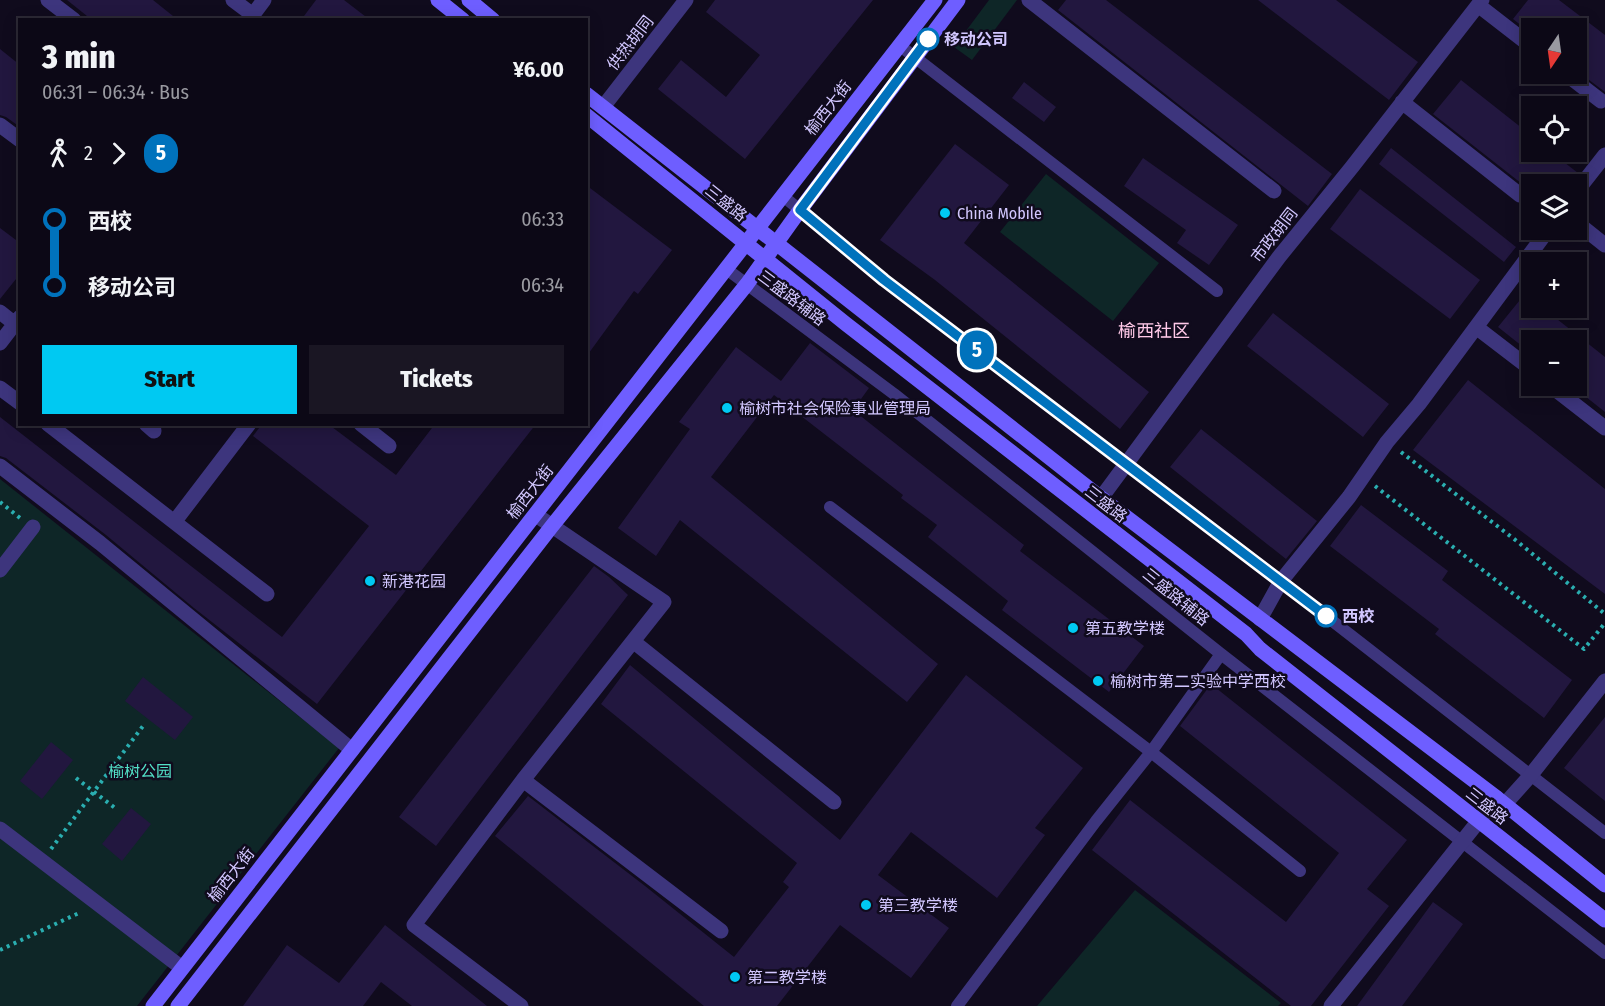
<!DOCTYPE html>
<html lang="en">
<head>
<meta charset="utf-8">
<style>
  :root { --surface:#0c0816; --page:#1a1623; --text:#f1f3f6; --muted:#9a9aa1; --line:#2c2935; --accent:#00c9f2 }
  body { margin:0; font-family:"Fira Sans Condensed","Noto Sans SC",sans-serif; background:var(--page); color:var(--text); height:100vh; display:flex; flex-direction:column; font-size:22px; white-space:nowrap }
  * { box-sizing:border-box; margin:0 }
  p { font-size:20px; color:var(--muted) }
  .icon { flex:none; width:33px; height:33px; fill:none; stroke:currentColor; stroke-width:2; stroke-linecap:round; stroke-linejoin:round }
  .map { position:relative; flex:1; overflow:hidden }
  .details { position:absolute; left:18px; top:18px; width:570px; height:408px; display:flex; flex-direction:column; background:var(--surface); border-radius:0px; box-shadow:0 3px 15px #0003,0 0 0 2px var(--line) }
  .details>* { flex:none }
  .badge { padding:0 12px; border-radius:20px; font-size:21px; line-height:39px }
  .needle { width:39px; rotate:193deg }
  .tools { position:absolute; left:1521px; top:18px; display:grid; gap:12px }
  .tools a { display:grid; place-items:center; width:66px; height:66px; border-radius:0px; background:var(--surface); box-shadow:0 3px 15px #0003,0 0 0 2px var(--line); font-size:30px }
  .map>.badge { position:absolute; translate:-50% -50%; box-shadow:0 0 0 3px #fff }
  .legs { display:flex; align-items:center; gap:9px; height:66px; padding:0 24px; font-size:20px }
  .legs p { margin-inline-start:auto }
  .overview { display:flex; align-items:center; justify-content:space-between; height:102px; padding:0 24px }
  h1 { font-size:33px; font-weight:800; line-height:45px }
  .primary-button { display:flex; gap:12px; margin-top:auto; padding:12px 24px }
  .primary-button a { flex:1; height:69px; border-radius:0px; background:var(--accent); color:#111; font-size:24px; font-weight:800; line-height:69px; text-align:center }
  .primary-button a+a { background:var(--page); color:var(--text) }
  ul { padding:0 24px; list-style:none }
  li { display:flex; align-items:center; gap:21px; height:66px; font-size:22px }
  li i { display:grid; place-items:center; width:9px; height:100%; margin:0 8px; background:currentColor }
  li i::after { content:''; width:15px; height:15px; margin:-8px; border:4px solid; border-radius:50%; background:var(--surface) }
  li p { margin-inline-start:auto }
  li:first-child i { background:linear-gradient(#0000 50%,currentColor 0) }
  li:last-child i { background:linear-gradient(currentColor 50%,#0000 0) }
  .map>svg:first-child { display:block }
  .green { fill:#0e2627 }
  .building { fill:#22173f }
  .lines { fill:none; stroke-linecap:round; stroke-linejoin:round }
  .path { stroke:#2aaeb0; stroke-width:4; stroke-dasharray:3 4.5; stroke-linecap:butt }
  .service { stroke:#3d357d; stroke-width:12 }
  .pedestrian { stroke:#3d357d; stroke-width:15 }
  .minor { stroke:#3d357d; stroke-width:15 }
  .secondary { stroke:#6e5eff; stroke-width:15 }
  .line-1-casing { stroke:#fff; stroke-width:14 }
  .line-1 { stroke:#0072bc; stroke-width:9 }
  .stop-1-dot { fill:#fff; stroke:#0072bc; stroke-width:3 }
  .poi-dot { fill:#00c9f2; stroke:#100b1d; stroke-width:2 }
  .labels { text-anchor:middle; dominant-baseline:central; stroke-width:5; stroke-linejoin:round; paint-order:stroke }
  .stop-label { font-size:16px; font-weight:bold; fill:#d2c7ff; stroke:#100b1d; text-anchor:start }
  .street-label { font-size:16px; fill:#d2c7ff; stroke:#100b1d }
  .poi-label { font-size:16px; fill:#d2c7ff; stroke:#100b1d; text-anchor:start }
  .park-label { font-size:16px; fill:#52e0c7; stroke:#100b1d }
  .neighbourhood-label { font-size:18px; fill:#ffc9e8; stroke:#100b1d }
</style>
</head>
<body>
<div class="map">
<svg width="1605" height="1006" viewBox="0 0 1605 1006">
  <rect width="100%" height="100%" fill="#100b1d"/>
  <!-- green -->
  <path class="green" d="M989 0H1017L972 60 954 47Z
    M1046 174 1159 263 1113 321 1000 232Z
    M0 479 339 748 137 1006H0Z
    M1135 890 1281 1003 1278 1006H1037Z"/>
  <!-- building -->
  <path class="building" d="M67 0H153L178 20H92Z
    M316 0H344L370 20H301Z
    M715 0H873L745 159 658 89 681 60 726 97 760 55 706 12Z
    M1066 0H1106L1332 174 1308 206 1058 10Z
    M1258 0H1336L1418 62 1389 100Z
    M1528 0H1559L1605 35V92L1576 70V28H1532V34L1513 19Z
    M0 49 20 65V127L6 117 0 115Z
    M1461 80 1532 136V152H1551L1578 173 1569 184H1532V196L1526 187 1433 114Z
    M1024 82 1056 107 1044 122 1012 98Z
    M955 144 1009 185 964 243 1149 392 1120 429 935 280 880 240Z
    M1391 148 1516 247 1504 262 1379 164Z
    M1143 158 1238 225 1209 265 1177 243 1186 230 1124 186Z
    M586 185 672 250 638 294 634 291 586 357Z
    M1360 189 1480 280 1450 319 1330 229Z
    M0 228 20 243V274L0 299Z
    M1532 285V308H1543L1605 357V412L1576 389V340H1532V354L1498 327Z
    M1273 313 1389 404 1363 437 1247 346Z
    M810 343 869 388 853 410 1024 545 1020 551 1144 646 1109 692 1002 610 1008 601 928 537 937 525 901 498 903 495 774 395 711 477 938 664 907 702 680 520 656 556 618 528 690 429 679 422 736 347 781 381Z
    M1468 380 1605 489V594L1413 450Z
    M0 417 282 637 369 526 253 436 262 424H328L396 475 435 424H536L317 704 194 608 106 535 6 458 0 456Z
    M1201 429 1317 521 1286 559 1170 467Z
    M1361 505 1448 571 1442 580 1572 680 1544 718 1435 634 1439 629 1330 546Z
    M594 566 609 577 628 595 436 846 399 817Z
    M630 665 840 840 966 675 1083 768 1035 828 1045 835 997 898 911 832 878 875 949 928 911 978 840 925 777 1006H704L495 836 528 796 645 886 734 957 789 887 783 882 797 863 601 704Z
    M143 677 193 717 175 740 125 701Z
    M1211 684 1407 840 1367 889 1389 906 1311 1006H1291L1092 850 1130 800 1286 922 1339 853 1180 726Z
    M1605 717V801L1564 768Z
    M51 742 73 760 42 799 20 781Z
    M131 808 151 824 122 861 102 844Z
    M1433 902 1463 924 1402 1006H1357Z
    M385 925 487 1006H412L381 982 363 1006H243L287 945 339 983Z"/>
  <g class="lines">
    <!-- path -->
    <path class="path" d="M1401 452 1518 542 1605 614
      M1375 486 1584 649 1605 623
      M0 502 20 518
      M76 778 115 808
      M51 849 143 726
      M0 950 81 912"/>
    <!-- service -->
    <path class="service" d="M899 45 1217 291
      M783 196 884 280 1281 581 1605 833
      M725 268 894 394 1221 654 1605 953
      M830 507 1151 752 1300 871
      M957 1006 1096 821 1151 752 1221 654"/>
    <!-- pedestrian -->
    <path class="pedestrian" d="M0 570 33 527
      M0 829 182 968"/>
    <!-- minor -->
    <path class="minor" d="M48 0 74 20
      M233 0 253 15
      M1029 0 1274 191
      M1478 5 1532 47
      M249 20 264 0
      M1566 74 1601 101
      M1402 102 1520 195
      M603 107 686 0
      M0 125 20 140
      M1576 192 1605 155
      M1576 222 1605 245
      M0 312 20 328
      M1476 327 1532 370
      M0 343 20 317
      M1551 386 1605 428
      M0 388 20 403
      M48 424 267 594
      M146 424 154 431
      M361 424 389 446
      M0 466 100 543 352 750
      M1101 498 1279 257 1352 167 1482 0
      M175 521 249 424
      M1260 619 1281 581 1349 497 1387 442 1419 404 1548 230
      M634 642 834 802
      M523 780 721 931
      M1504 805 1530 776 1605 681
      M521 1006 414 925 523 780 664 602 536 515
      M1331 1006 1497 798"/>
    <!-- secondary -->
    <path class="secondary" d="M438 0 463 20
      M469 0 493 20
      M586 94 1101 498 1497 798 1605 885
      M586 115 846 324 1246 634 1260 649 1605 920
      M153 1006 935 0
      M178 1006 552 526 747 284 800 210 958 0"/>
  </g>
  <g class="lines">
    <defs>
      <path id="line-1" d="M928 39 800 210 884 280 1326 616"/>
    </defs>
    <!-- line-1 casing -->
    <use href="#line-1" class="line-1-casing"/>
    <!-- line-1 -->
    <use href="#line-1" class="line-1"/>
  </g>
  <!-- markers -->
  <g class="stop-1-dot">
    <circle cx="928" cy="39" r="10"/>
    <circle cx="1326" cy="616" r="10"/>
  </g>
  <g class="poi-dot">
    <circle cx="945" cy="213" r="6"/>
    <circle cx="727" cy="408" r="6"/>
    <circle cx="370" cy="581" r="6"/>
    <circle cx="1073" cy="628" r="6"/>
    <circle cx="1098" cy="681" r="6"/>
    <circle cx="866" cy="905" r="6"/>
    <circle cx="735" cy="977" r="6"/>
  </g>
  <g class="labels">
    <!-- stop labels -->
    <g class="stop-label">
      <text x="944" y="39">移动公司</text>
      <text x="1342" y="616">西校</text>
    </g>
    <!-- street labels -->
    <g class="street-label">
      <text transform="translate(630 43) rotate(-52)">供热胡同</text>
      <text transform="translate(828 108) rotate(-52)">榆西大街</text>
      <text transform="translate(726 203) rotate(39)">三盛路</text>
      <text transform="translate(1274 235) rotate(-52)">市政胡同</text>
      <text transform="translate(792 298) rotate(37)">三盛路辅路</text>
      <text transform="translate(530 492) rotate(-52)">榆西大街</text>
      <text transform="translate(1106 504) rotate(38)">三盛路</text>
      <text transform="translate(1176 597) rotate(39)">三盛路辅路</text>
      <text transform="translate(1487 806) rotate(38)">三盛路</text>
      <text transform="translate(231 875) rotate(-52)">榆西大街</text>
    </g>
    <!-- poi labels -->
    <g class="poi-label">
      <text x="957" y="213">China Mobile</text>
      <text x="739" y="408">榆树市社会保险事业管理局</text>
      <text x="382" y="581">新港花园</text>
      <text x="1085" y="628">第五教学楼</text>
      <text x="1110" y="681">榆树市第二实验中学西校</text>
      <text x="878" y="905">第三教学楼</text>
      <text x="747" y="977">第二教学楼</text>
    </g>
    <!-- park labels -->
    <g class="park-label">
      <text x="140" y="771">榆树公园</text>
    </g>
    <!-- neighbourhood labels -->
    <g class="neighbourhood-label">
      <text x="1154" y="331">榆西社区</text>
    </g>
  </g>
</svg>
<div class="tools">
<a><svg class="needle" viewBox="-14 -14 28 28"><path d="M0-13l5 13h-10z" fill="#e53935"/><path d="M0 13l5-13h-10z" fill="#9a9aa1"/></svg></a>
<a><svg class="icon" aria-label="locate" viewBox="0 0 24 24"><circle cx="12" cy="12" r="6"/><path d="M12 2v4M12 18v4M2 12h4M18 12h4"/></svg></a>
<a><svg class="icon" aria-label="layers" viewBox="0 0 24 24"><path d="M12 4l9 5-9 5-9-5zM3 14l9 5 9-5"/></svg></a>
<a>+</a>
<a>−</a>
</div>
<b class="badge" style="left:977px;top:350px;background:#0072bc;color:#fff">5</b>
<section class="details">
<div class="overview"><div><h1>3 min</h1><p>06:31 – 06:34 · Bus</p></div><b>¥6.00</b></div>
<div class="legs"><svg class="icon" aria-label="walk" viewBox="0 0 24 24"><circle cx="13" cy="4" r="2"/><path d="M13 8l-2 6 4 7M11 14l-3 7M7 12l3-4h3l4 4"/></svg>2<svg class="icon" aria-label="forward" viewBox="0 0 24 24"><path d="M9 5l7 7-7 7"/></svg><b class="badge" style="background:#0072bc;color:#fff">5</b></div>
<ul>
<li><i style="color:#0072bc"></i><b>西校</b><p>06:33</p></li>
<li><i style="color:#0072bc"></i><b>移动公司</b><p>06:34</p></li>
</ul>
<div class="primary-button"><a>Start</a><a>Tickets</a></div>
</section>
</div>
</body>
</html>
